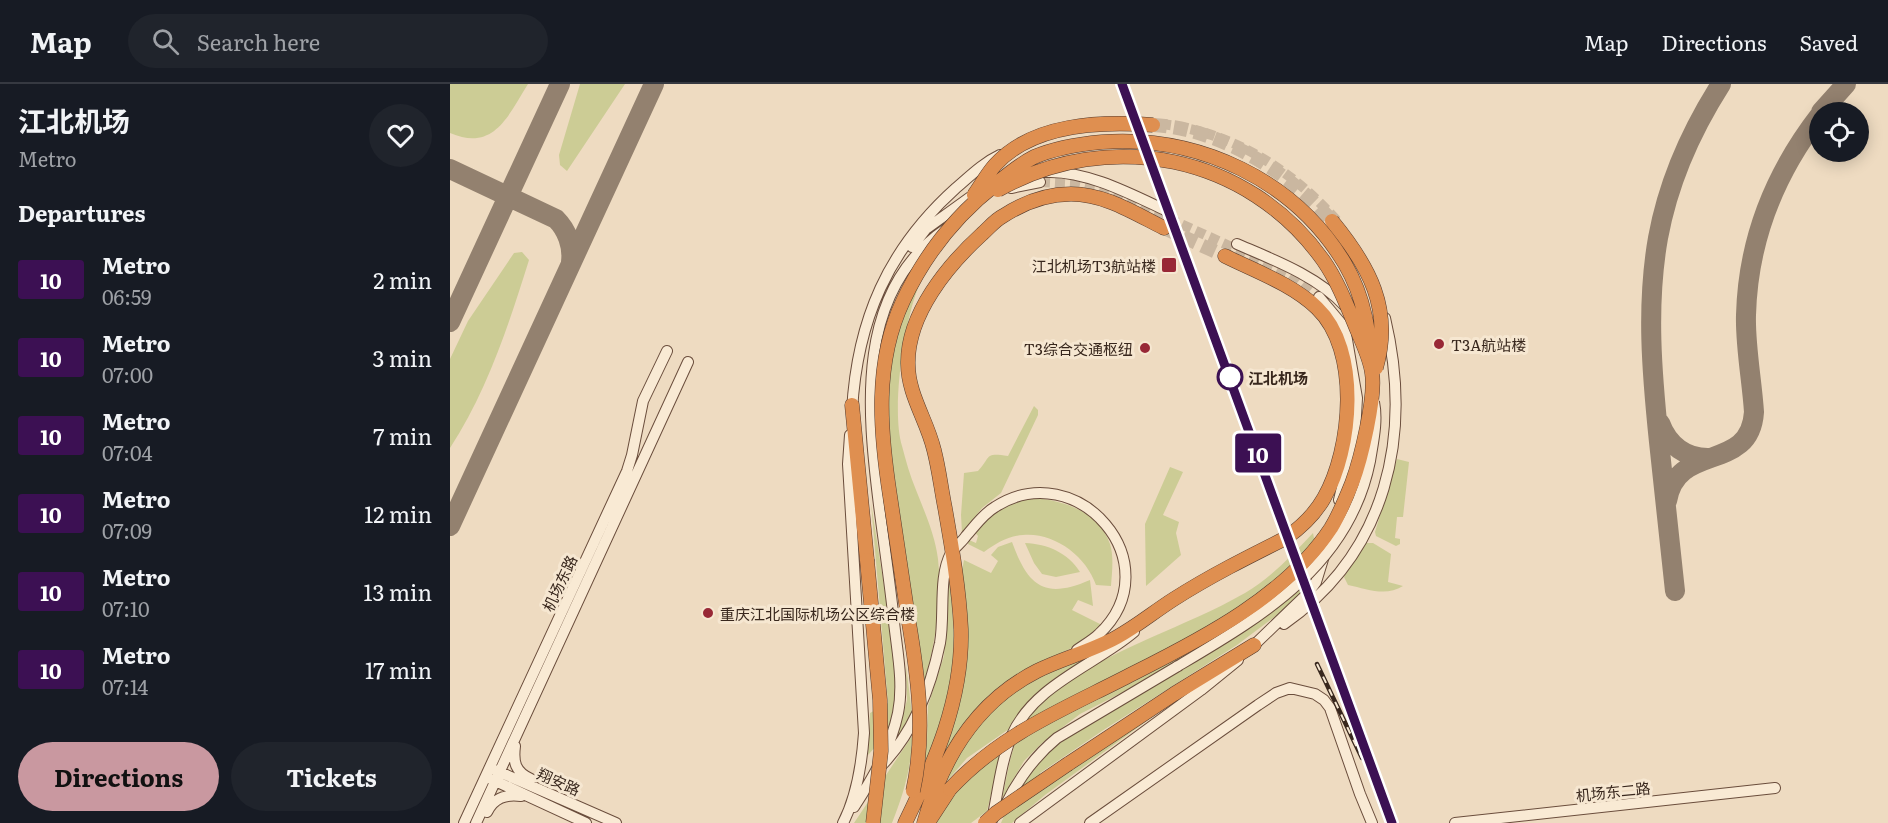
<!DOCTYPE html>
<html lang="en">
<head>
<meta charset="utf-8">
<style>
  :root { --surface:#171b24; --page:#20242c; --text:#f1f3f6; --muted:#9ea1a6; --line:#363941; --accent:#c998a0 }
  body { margin:0; font-family:Literata,"Noto Sans SC",serif; background:var(--page); color:var(--text); height:100vh; display:flex; flex-direction:column; font-size:22px; white-space:nowrap }
  * { box-sizing:border-box; margin:0 }
  p { font-size:20px; color:var(--muted) }
  .icon { flex:none; width:33px; height:33px; fill:none; stroke:currentColor; stroke-width:2; stroke-linecap:round; stroke-linejoin:round }
  .map { position:relative; flex:1; overflow:hidden }
  .drawer { display:flex; flex-direction:column; background:var(--surface); width:450px }
  .drawer>* { flex:none }
  .badge { padding:0 12px; border-radius:4px; font-size:21px; line-height:39px }
  .fabs { position:absolute; left:1359px; top:18px; display:grid; gap:12px }
  .fabs a { display:grid; place-items:center; width:60px; height:60px; border-radius:50%; background:var(--surface); box-shadow:0 3px 15px #0003; font-size:30px }
  .map>.badge { position:absolute; translate:-50% -50%; box-shadow:0 0 0 3px #fff }
  h2 { padding:0 18px; font-size:22px; line-height:54px }
  .round { display:grid; place-items:center; flex:none; width:63px; height:63px; border-radius:32px; background:var(--page) }
  .headline { display:flex; align-items:center; justify-content:space-between; height:102px; padding:0 18px }
  h1 { font-size:28px; font-weight:700; line-height:45px }
  .primary-button { display:flex; gap:12px; margin-top:auto; padding:12px 18px }
  .primary-button a { flex:1; height:69px; border-radius:36px; background:var(--accent); color:#111; font-size:24px; font-weight:700; line-height:69px; text-align:center }
  .primary-button a+a { background:var(--page); color:var(--text) }
  ul { padding:0; list-style:none }
  li { display:flex; align-items:center; gap:18px; height:78px; padding:0 18px }
  li div { flex:1 }
  li b { display:block; font-size:22px }
  li em { font-style:normal }
  li .badge { min-width:66px; font-weight:700; text-align:center }
  header { display:flex; align-items:center; gap:36px; box-sizing:border-box; height:84px; padding:0 30px; background:var(--surface); border-bottom:2px solid var(--line) }
  header strong { font-size:28px }
  nav { display:flex; gap:33px; margin-inline-start:auto; font-size:21px }
  .search { width:420px; height:54px; background:var(--page); display:flex; align-items:center; gap:15px; box-sizing:border-box; padding:0 21px; border-radius:33px; color:var(--muted); font-size:22px }
  main { display:flex; flex:1; min-height:0 }
  .map>svg:first-child { display:block }
  .green { fill:#cccc95 }
  .lines { fill:none; stroke-linecap:round; stroke-linejoin:round }
  .taxiway { stroke:#93816f; stroke-width:20 }
  .secondary-tunnel { stroke:#cab7a0; stroke-width:10; stroke-dasharray:10 5; stroke-linecap:butt }
  .highway-tunnel { stroke:#cab7a0; stroke-width:14; stroke-dasharray:14 7; stroke-linecap:butt }
  .secondary-casing { stroke:#6a4d3c; stroke-width:12 }
  .highway-casing { stroke:#563b2d; stroke-width:15 }
  .secondary { stroke:#f9ead4; stroke-width:10 }
  .highway { stroke:#df8f50; stroke-width:14 }
  .rail-casing { stroke:#38271d; stroke-width:4.5 }
  .rail { stroke:#f6e7d1; stroke-width:2; stroke-dasharray:7; stroke-linecap:butt }
  .secondary-bridge-casing { stroke:#6a4d3c; stroke-width:12; stroke-linecap:butt }
  .highway-bridge-casing { stroke:#563b2d; stroke-width:15; stroke-linecap:butt }
  .secondary-bridge { stroke:#f9ead4; stroke-width:10 }
  .highway-bridge { stroke:#df8f50; stroke-width:14 }
  .line-casing { stroke:#fff; stroke-width:14 }
  .line { stroke:#3c1053; stroke-width:9 }
  .poi-dot { fill:#982836; stroke:#f6e7d1; stroke-width:2 }
  .stop-dot { fill:#fff; stroke:#3c1053; stroke-width:3 }
  .labels { text-anchor:middle; dominant-baseline:central; stroke-width:6; stroke-linejoin:round; paint-order:stroke }
  .poi-label { font-size:15px; fill:#38271d; stroke:#f6e7d1; text-anchor:end }
  .stop-label { font-size:15px; font-weight:bold; fill:#38271d; stroke:#f6e7d1; text-anchor:start }
  .street-label { font-size:15px; fill:#38271d; stroke:#f6e7d1 }
</style>
</head>
<body>
<header>
<strong>Map</strong>
<div class="search"><svg class="icon" aria-label="search" viewBox="0 0 24 24"><circle cx="10" cy="10" r="6"/><path d="M15 15l6 6"/></svg>Search here</div>
<nav><a>Map</a><a>Directions</a><a>Saved</a></nav>
</header>
<main>
<section class="drawer">
<div class="headline"><div><h1>江北机场</h1><p>Metro</p></div><a class="round"><svg class="icon" aria-label="heart" viewBox="0 0 24 24"><path d="M12 20l-8-8c-3-5 5-10 8-4 3-6 11-1 8 4z"/></svg></a></div>
<h2>Departures</h2>
<ul>
<li><span class="badge" style="background:#3c1053;color:#fff">10</span><div><b>Metro</b><p>06:59</p></div><em>2 min</em></li>
<li><span class="badge" style="background:#3c1053;color:#fff">10</span><div><b>Metro</b><p>07:00</p></div><em>3 min</em></li>
<li><span class="badge" style="background:#3c1053;color:#fff">10</span><div><b>Metro</b><p>07:04</p></div><em>7 min</em></li>
<li><span class="badge" style="background:#3c1053;color:#fff">10</span><div><b>Metro</b><p>07:09</p></div><em>12 min</em></li>
<li><span class="badge" style="background:#3c1053;color:#fff">10</span><div><b>Metro</b><p>07:10</p></div><em>13 min</em></li>
<li><span class="badge" style="background:#3c1053;color:#fff">10</span><div><b>Metro</b><p>07:14</p></div><em>17 min</em></li>
</ul>
<div class="primary-button"><a>Directions</a><a>Tickets</a></div>
</section>
<div class="map">
<svg width="1438" height="739" viewBox="0 0 1438 739">
  <rect width="100%" height="100%" fill="#eedbc1"/>
  <!-- green -->
  <path class="green" d="M0 0H78C58 32 44 68 0 49Z
    M130 0H175L117 87 110 81 109 71Z
    M72 168 79 176C59 240 37 308 0 364V275L18 237 64 169Z
    M480 179C476 187 471 195 468 204 454 239 441 326 452 362 456 377 460 392 466 406 475 429 485 451 488 475 493 518 484 562 474 602L448 432 437 338 439 284 450 235Z
    M584 322 588 326V331L551 409 532 424 512 449 511 431 514 389 528 387C541 373 534 368 558 372Z
    M947 375 959 378 953 433H947L945 454 950 455V460L946 462 926 452 925 448Z
    M720 383 733 388 713 431 729 438 726 449 731 471 696 502 695 440Z
    M585 414C615 417 649 428 660 460 664 473 662 488 661 502L646 501C636 472 604 448 573 451 558 452 545 460 534 468L518 460 519 456 526 459 528 452 524 447C544 429 557 418 585 414Z
    M421 419 438 527 446 598 444 629 438 649 418 671 420 629 438 619Z
    M863 449 867 470 865 495 831 528 787 561 655 645 590 689 593 703 731 612 595 711 562 739H551L565 706 598 664 749 573 747 564 677 606 630 630 592 659 574 677 552 715C558 688 561 660 576 637 583 624 597 614 608 605 665 562 734 544 795 509 822 493 842 471 863 449Z
    M562 458C578 502 594 516 640 496L643 522 628 516 622 526 652 541C645 547 638 554 631 559 612 570 591 577 572 587 527 613 504 651 480 695L503 634 511 492 514 476 541 489 548 477 541 471 548 463Z
    M575 459C598 460 618 469 630 488L606 493 592 490 584 479Z
    M916 459H923L941 470 938 498 953 502C936 513 917 505 898 501L894 493Z
    M499 489C504 538 508 582 495 631 490 650 480 668 473 687L477 655 478 622 494 572Z
    M646 568 604 595 589 608 573 623 559 645 517 674 490 705 509 662 566 603Z
    M456 581 462 630 443 662 452 635 457 616Z
    M462 652C462 683 453 711 442 739H404Z
    M552 666 537 727 521 739H484L516 696Z"/>
  <g class="lines">
    <!-- taxiway -->
    <path class="taxiway" d="M1371 28 1396 0
      M0 85 106 135C117 146 123 162 121 178
      M0 238 110 0
      M1210 339C1218 361 1236 375 1260 374
      M1217 417C1227 357 1300 390 1304 328 1302 297 1295 261 1296 231 1298 157 1325 89 1370 31
      M0 442 204 0
      M1225 507C1220 457 1214 408 1209 358 1202 290 1196 222 1208 154 1218 99 1241 47 1271 0"/>
    <!-- secondary-tunnel -->
    <path class="secondary-tunnel" d="M696 39C773 42 839 82 889 139
      M590 98 626 100 658 107 839 189 869 213"/>
    <!-- highway-tunnel -->
    <path class="highway-tunnel" d="M703 41C769 44 839 88 882 137
      M714 144 775 172"/>
    <defs>
      <path id="secondary" d="M596 88C635 86 681 110 715 126
        M561 104 590 98
        M787 160C824 176 867 192 895 222
        M462 163 476 145 530 106
        M869 213 895 244 907 314 905 349 889 416
        M402 327C407 236 438 165 506 104 520 92 533 79 550 71
        M834 540C937 468 963 352 935 234
        M800 565 858 509 866 498 874 472
        M65 662C63 678 65 688 81 695
        M433 680C464 647 481 603 490 559 495 531 488 493 501 469 505 463 512 458 516 452 525 442 533 430 545 423 627 370 723 480 649 550 643 556 634 561 627 566
        M45 686 166 739
        M41 695 136 739
        M555 722C568 695 584 673 607 654L728 582
        M404 723C423 694 441 663 448 629 454 599 447 567 444 538 440 499 434 460 429 421 417 325 405 207 496 145
        M37 728C44 714 55 710 71 712
        M542 736C548 708 551 677 562 651 584 601 645 581 684 548
        M14 739 177 387 182 371 193 317 217 267
        M26 739 238 278
        M393 739C407 712 412 678 414 649L398 380 400 351
        M570 739 751 606 788 576
        M640 739 808 621 826 609 840 604 865 610 874 616 880 624 910 710 922 739
        M1005 739 1325 704"/>
      <path id="highway" d="M402 321 417 476
        M618 680 724 610 804 561
        M479 737 500 705
        M455 739C485 678 513 615 511 545 509 504 502 464 495 424 491 404 489 385 484 366 477 336 458 311 458 280 457 230 498 181 532 150 539 144 545 136 553 132 573 119 597 110 621 110 655 110 684 129 714 144
        M474 739C492 675 526 618 587 587 613 574 642 567 667 553 687 542 705 527 724 515 760 492 798 473 836 454 850 444 865 430 874 414 902 365 911 266 867 224 842 200 805 187 775 172"/>
    </defs>
    <!-- secondary casing -->
    <use href="#secondary" class="secondary-casing"/>
    <!-- highway casing -->
    <use href="#highway" class="highway-casing"/>
    <!-- secondary -->
    <use href="#secondary" class="secondary"/>
    <!-- highway -->
    <use href="#highway" class="highway"/>
    <defs>
      <path id="rail" d="M883 574 942 739
        M867 580 912 674"/>
    </defs>
    <!-- rail casing -->
    <use href="#rail" class="rail-casing"/>
    <!-- rail -->
    <use href="#rail" class="rail"/>
    <defs>
      <path id="secondary-bridge" d="M728 582C812 532 899 482 920 377 923 358 928 337 924 318"/>
      <path id="highway-bridge" d="M524 111C531 101 537 90 545 81 583 39 651 37 703 41
        M882 137C919 182 943 225 926 284
        M417 476 430 616 431 667 423 739
        M500 705C553 648 617 624 684 589 754 554 837 511 881 444 889 431 896 414 902 399 911 375 926 313 922 289 920 273 911 256 905 241 896 219 887 196 873 176 798 71 659 43 548 106
        M463 707C476 648 468 592 458 533 452 493 446 453 440 412 430 347 424 279 453 217 475 170 505 132 546 100 558 90 570 80 584 73 605 64 630 60 652 58 749 51 845 96 895 180 915 214 919 248 922 287
        M535 739 546 729 618 680"/>
    </defs>
    <!-- secondary-bridge casing -->
    <use href="#secondary-bridge" class="secondary-bridge-casing"/>
    <!-- highway-bridge casing -->
    <use href="#highway-bridge" class="highway-bridge-casing"/>
    <!-- secondary-bridge -->
    <use href="#secondary-bridge" class="secondary-bridge"/>
    <!-- highway-bridge -->
    <use href="#highway-bridge" class="highway-bridge"/>
  </g>
  <g class="lines">
    <defs>
      <path id="line" d="M672 0 942 739"/>
    </defs>
    <!-- line casing -->
    <use href="#line" class="line-casing"/>
    <!-- line -->
    <use href="#line" class="line"/>
  </g>
  <!-- markers -->
  <g class="poi-dot">
    <rect x="711" y="173" width="16" height="16" rx="3"/>
    <circle cx="989" cy="260" r="6"/>
    <circle cx="695" cy="264" r="6"/>
    <circle cx="258" cy="529" r="6"/>
  </g>
  <circle class="stop-dot" cx="780" cy="293" r="12"/>
  <g class="labels">
    <!-- poi labels -->
    <g class="poi-label">
      <text x="706" y="181">江北机场T3航站楼</text>
      <text x="1001" y="260" text-anchor="start">T3A航站楼</text>
      <text x="683" y="264">T3综合交通枢纽</text>
      <text x="270" y="529" text-anchor="start">重庆江北国际机场公区综合楼</text>
    </g>
    <!-- stop labels -->
    <g class="stop-label">
      <text x="798" y="293">江北机场</text>
    </g>
    <!-- street labels -->
    <g class="street-label">
      <text transform="translate(109 499) rotate(-65)">机场东路</text>
      <text transform="translate(109 697) rotate(24)">翔安路</text>
      <text transform="translate(1163 707) rotate(-6)">机场东二路</text>
    </g>
  </g>
</svg>
<div class="fabs">
<a><svg class="icon" aria-label="locate" viewBox="0 0 24 24"><circle cx="12" cy="12" r="6"/><path d="M12 2v4M12 18v4M2 12h4M18 12h4"/></svg></a>
</div>
<b class="badge" style="left:808px;top:369px;background:#3c1053;color:#fff">10</b>
</div>
</main>
</body>
</html>
